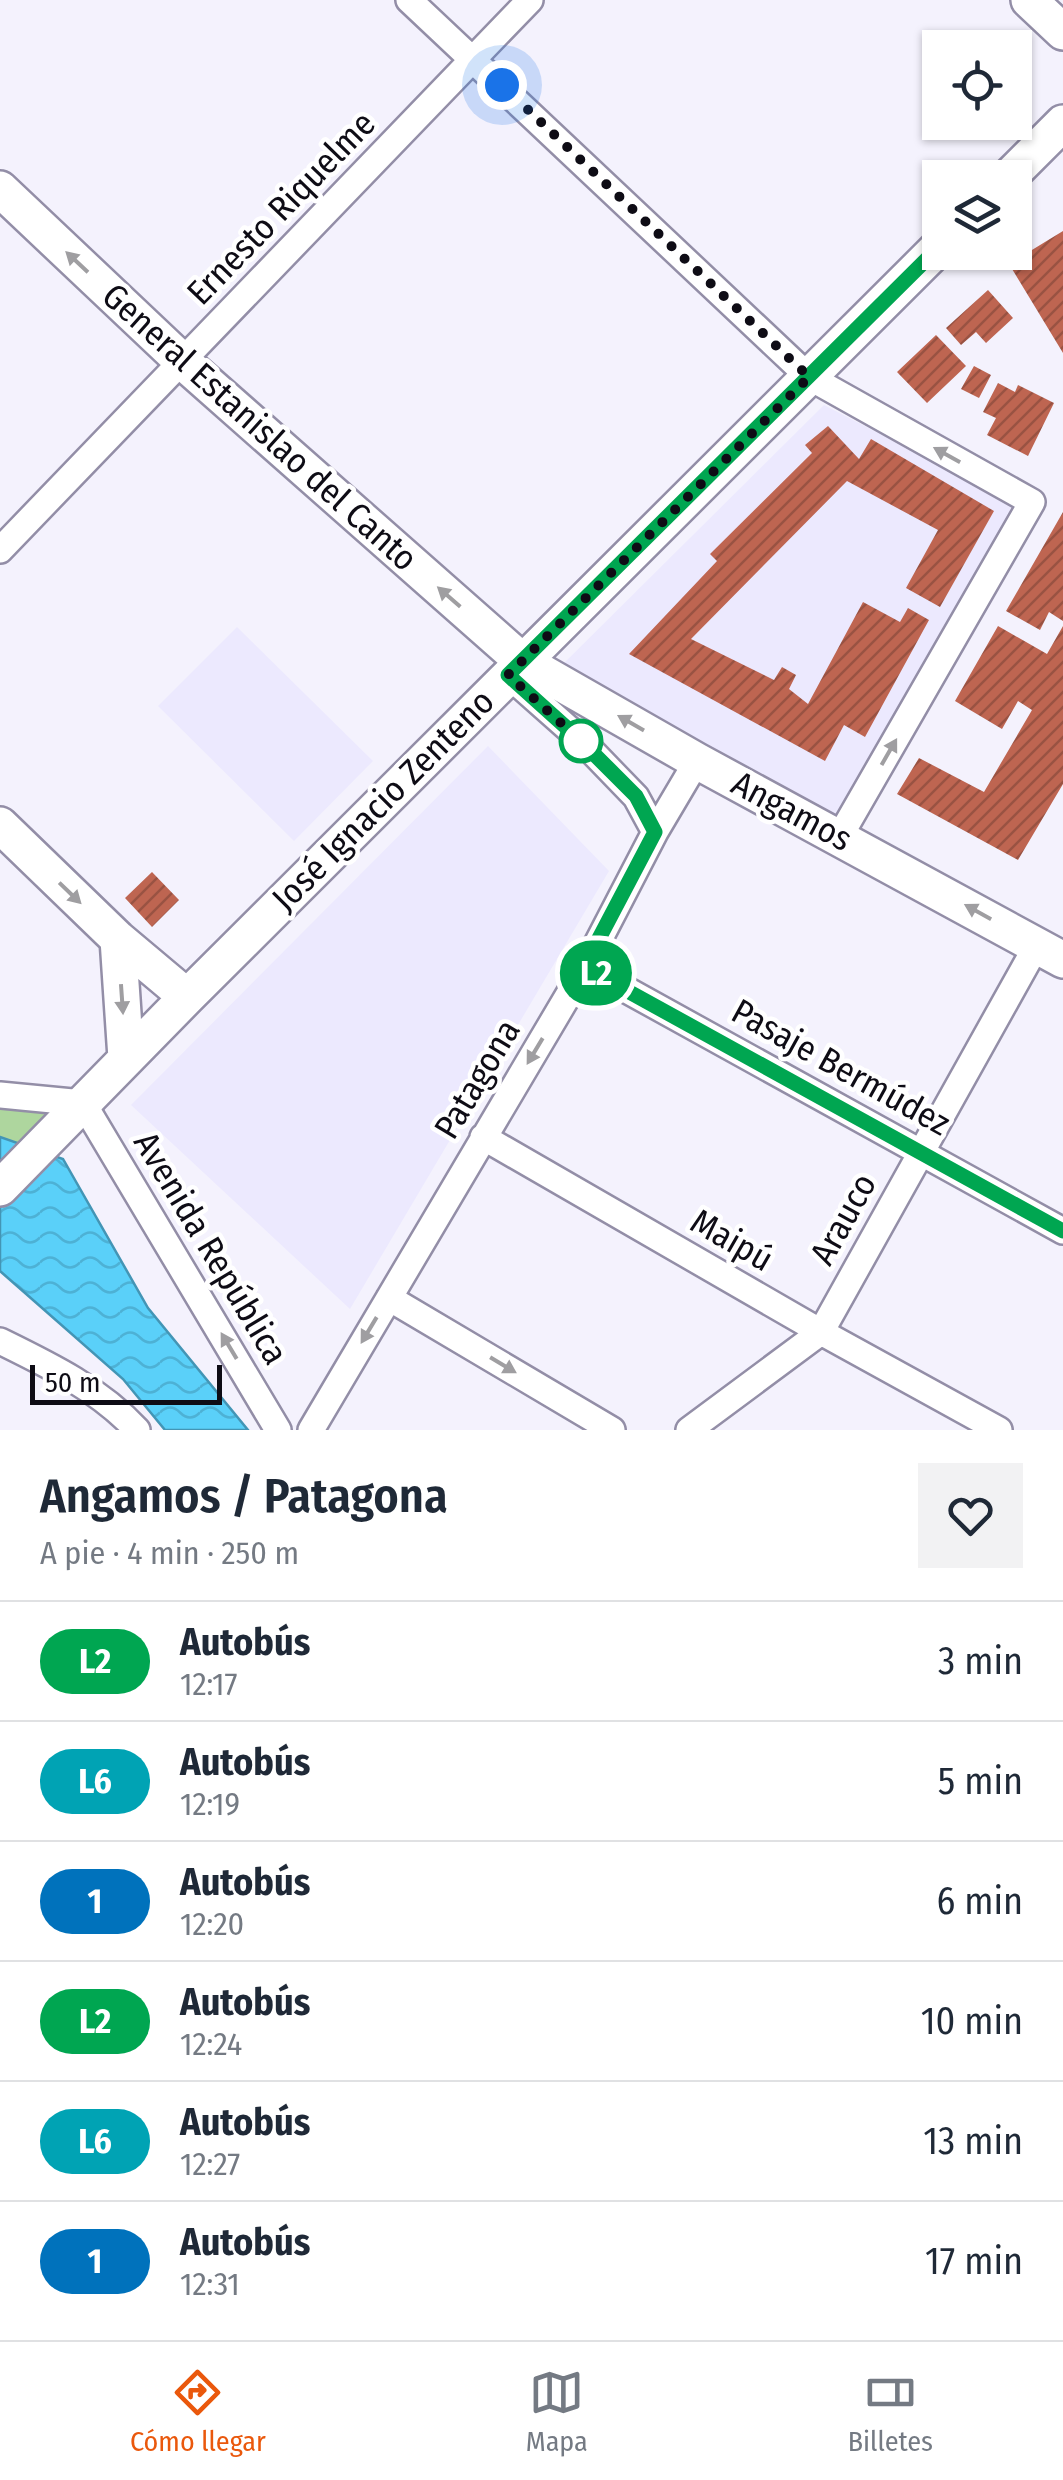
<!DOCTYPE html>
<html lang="es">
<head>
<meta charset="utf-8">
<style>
  :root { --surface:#fff; --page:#f2f2f3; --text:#1f2937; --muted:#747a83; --line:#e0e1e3; --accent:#ea580c }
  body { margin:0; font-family:"Fira Sans Condensed",sans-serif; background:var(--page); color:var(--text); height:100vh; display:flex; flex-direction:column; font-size:38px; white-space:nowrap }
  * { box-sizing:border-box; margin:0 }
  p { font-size:32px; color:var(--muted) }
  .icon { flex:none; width:55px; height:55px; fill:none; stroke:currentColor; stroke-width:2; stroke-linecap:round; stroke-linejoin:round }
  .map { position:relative; height:1430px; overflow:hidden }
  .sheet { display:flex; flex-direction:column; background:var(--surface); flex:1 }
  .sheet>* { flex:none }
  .badge { padding:0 20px; border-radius:32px; font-size:35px; line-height:65px }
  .buttons { position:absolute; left:922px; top:30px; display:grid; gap:20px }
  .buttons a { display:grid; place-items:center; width:110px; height:110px; border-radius:0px; background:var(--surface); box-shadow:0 2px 8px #0004; font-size:50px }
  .scale { position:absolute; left:30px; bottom:25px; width:192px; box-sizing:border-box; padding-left:10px; border:5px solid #0e0c15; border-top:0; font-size:28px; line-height:35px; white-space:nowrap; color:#0e0c15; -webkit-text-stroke:8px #fff; paint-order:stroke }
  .you { position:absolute; width:50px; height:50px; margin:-25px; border:8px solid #fff; border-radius:50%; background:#1a73e8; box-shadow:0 0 0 15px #1a73e833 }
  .map>.badge { position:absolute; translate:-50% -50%; box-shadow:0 0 0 5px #fff }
  .round { display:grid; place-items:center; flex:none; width:105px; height:105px; border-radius:0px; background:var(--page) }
  .summary { display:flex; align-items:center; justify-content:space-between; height:170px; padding:0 40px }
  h1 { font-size:48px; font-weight:600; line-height:75px }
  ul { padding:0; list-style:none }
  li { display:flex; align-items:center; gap:30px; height:120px; padding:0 40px; border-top:2px solid var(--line) }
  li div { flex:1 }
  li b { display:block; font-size:38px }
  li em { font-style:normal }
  li .badge { min-width:110px; font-weight:700; text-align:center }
  .tabs { display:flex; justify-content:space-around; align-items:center; height:140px; border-top:2px solid var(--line); background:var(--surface); font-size:28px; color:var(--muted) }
  .tabs a { display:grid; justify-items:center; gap:5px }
  .tabs .active { color:var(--accent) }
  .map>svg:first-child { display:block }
  .built { fill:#ece9fe }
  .green { fill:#aed69e }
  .water { fill:url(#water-waves); stroke:#4395b5; stroke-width:2.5 }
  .building { fill:url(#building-hatch) }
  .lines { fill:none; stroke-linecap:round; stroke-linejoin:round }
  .street-casing { stroke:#938ea7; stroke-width:30 }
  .secondary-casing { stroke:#938ea7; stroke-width:40 }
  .street { stroke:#fff; stroke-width:25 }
  .secondary { stroke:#fff; stroke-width:35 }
  .oneway { fill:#9f9ea1 }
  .line-casing { stroke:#fff; stroke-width:22 }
  .line { stroke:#00a651; stroke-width:15 }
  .walk { stroke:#0e0c15; stroke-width:10; stroke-dasharray:0 18 }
  .stop-dot { fill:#fff; stroke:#00a651; stroke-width:5 }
  .labels { text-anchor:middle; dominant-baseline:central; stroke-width:9; stroke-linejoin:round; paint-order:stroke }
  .street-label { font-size:35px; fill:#0e0c15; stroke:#fff }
</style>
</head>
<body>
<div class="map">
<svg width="1063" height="1430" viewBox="0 0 1063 1430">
  <defs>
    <pattern id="water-waves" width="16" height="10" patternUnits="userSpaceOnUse" patternTransform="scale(2.5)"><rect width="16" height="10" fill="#5ad0f9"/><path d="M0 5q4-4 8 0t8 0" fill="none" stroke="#4db1d5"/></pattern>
    <pattern id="building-hatch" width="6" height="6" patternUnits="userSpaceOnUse" patternTransform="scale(2.5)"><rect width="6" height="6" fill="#be6551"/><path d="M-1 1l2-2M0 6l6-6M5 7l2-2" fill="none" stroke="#995242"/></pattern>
  </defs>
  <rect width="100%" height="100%" fill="#f4f2fd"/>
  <!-- built -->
  <path class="built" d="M824 405 1020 506 839 822 556 671Z
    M237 627 373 761 294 841 158 706Z
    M488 746 609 871 350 1309 131 1105Z"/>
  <!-- green -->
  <path class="green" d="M0 1107H20L51 1114 18 1143 0 1137Z"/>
  <!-- water -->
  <path class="water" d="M0 1137 63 1159 148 1308 248 1430H165L123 1379 0 1271Z"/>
  <!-- building -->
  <path class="building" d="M1063 231V353L1009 264Z
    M988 290 1013 318 986 343 976 332 961 345 946 328Z
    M936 335 966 366 927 403 897 372Z
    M974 366 991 375 979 398 961 389Z
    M998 383 1015 392 1018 385 1054 403 1028 456 987 435 996 418 983 412Z
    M828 426 859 459 871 439 994 511 940 607 906 588 938 530 847 481 691 639 774 680 782 667 796 675 789 689 808 704 863 602 900 622 908 608 929 620 865 737 844 725 825 761 629 654 717 561 710 554 812 453 805 445Z
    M1063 512V621L1049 612 1040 630 1006 611Z
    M998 626 1047 654 1063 626V784L1018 860 897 794 919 758 984 792 1032 710 1018 701 1002 729 955 701Z
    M152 872 179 900 152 927 125 898Z"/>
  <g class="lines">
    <defs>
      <path id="street" d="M409 0 809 377 1032 502 840 836
        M0 550 530 0
        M508 675 578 737 636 797 655 832
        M585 967 1063 1231
        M0 1095 83 1103 278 1430
        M483 1137 821 1332 999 1430
        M389 1298 612 1430
        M0 1341C49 1365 99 1389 137 1430
        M311 1430 585 967 655 832 697 761
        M689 1430 821 1332 1037 945"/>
      <path id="secondary" d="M1029 0 1063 32
        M1008 178 1063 123
        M0 189 182 361 522 661 697 761 1063 960
        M0 825 118 939 187 997
        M118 939 126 1058
        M0 1188 187 997 940 246"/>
    </defs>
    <!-- street casing -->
    <use href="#street" class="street-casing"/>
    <!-- secondary casing -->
    <use href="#secondary" class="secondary-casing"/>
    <!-- street -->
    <use href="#street" class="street"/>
    <!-- secondary -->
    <use href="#secondary" class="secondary"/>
  </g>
  <!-- one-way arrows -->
  <defs><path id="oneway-solid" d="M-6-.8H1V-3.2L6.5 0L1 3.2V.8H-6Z" transform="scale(2.5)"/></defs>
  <g class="oneway">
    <use href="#oneway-solid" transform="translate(77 262) rotate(-137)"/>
    <use href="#oneway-solid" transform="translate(947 455) rotate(-151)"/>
    <use href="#oneway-solid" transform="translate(449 597) rotate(-139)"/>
    <use href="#oneway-solid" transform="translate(631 723) rotate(-150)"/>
    <use href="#oneway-solid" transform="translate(889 752) rotate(-60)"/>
    <use href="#oneway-solid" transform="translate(70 893) rotate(44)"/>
    <use href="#oneway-solid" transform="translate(978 912) rotate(-151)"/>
    <use href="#oneway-solid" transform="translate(122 999) rotate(86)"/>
    <use href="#oneway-solid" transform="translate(535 1051) rotate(121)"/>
    <use href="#oneway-solid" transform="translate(369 1330) rotate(121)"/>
    <use href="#oneway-solid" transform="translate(229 1346) rotate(-121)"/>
    <use href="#oneway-solid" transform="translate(503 1365) rotate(31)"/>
  </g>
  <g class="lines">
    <defs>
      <path id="line" d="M940 246 508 675 578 738 636 796 655 832 584 967 1063 1231"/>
    </defs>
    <!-- line casing -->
    <use href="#line" class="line-casing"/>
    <!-- line -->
    <use href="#line" class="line"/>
    <!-- walk -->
    <path class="walk" d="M502 85 809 377 508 675 581 741"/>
  </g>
  <!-- markers -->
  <circle class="stop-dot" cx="581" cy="741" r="20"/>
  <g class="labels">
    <!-- street labels -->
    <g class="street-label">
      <text transform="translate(281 208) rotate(-46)">Ernesto Riquelme</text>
      <text transform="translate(260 427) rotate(42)">General Estanislao del Canto</text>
      <text transform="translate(383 800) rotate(-45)">José Ignacio Zenteno</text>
      <text transform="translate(792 811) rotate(28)">Angamos</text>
      <text transform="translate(841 1067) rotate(29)">Pasaje Bermúdez</text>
      <text transform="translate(477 1079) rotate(-59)">Patagona</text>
      <text transform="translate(843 1219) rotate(-61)">Arauco</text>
      <text transform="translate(732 1240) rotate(30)">Maipú</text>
      <text transform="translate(211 1248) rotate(59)">Avenida República</text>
    </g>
  </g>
</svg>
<div class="buttons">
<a><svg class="icon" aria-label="locate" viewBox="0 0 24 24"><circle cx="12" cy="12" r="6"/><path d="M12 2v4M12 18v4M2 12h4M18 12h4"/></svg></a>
<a><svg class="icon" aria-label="layers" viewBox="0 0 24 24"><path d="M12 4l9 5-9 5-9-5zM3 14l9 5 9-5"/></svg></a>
</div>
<div class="scale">50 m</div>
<div class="you" style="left:502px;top:85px"></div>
<b class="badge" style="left:596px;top:973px;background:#00a651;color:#fff">L2</b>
</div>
<section class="sheet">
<div class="summary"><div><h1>Angamos / Patagona</h1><p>A pie · 4 min · 250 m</p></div><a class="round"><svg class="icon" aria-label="heart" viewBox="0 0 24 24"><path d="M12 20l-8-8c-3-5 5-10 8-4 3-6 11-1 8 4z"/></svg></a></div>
<ul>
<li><span class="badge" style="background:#00a651;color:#fff">L2</span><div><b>Autobús</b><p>12:17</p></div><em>3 min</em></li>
<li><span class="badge" style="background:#00a3b4;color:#fff">L6</span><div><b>Autobús</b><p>12:19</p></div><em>5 min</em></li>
<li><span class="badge" style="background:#0072bc;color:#fff">1</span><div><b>Autobús</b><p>12:20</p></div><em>6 min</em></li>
<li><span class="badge" style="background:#00a651;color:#fff">L2</span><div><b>Autobús</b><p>12:24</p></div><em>10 min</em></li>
<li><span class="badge" style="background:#00a3b4;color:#fff">L6</span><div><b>Autobús</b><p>12:27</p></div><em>13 min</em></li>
<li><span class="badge" style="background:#0072bc;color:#fff">1</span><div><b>Autobús</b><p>12:31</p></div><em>17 min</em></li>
</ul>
</section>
<nav class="tabs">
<a class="active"><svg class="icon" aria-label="directions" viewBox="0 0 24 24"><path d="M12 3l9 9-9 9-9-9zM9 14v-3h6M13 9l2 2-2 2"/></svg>Cómo llegar</a>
<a><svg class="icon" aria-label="map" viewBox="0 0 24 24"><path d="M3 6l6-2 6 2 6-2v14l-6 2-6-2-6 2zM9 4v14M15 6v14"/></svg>Mapa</a>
<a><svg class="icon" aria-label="tickets" viewBox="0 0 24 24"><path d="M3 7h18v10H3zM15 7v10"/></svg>Billetes</a>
</nav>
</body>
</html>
